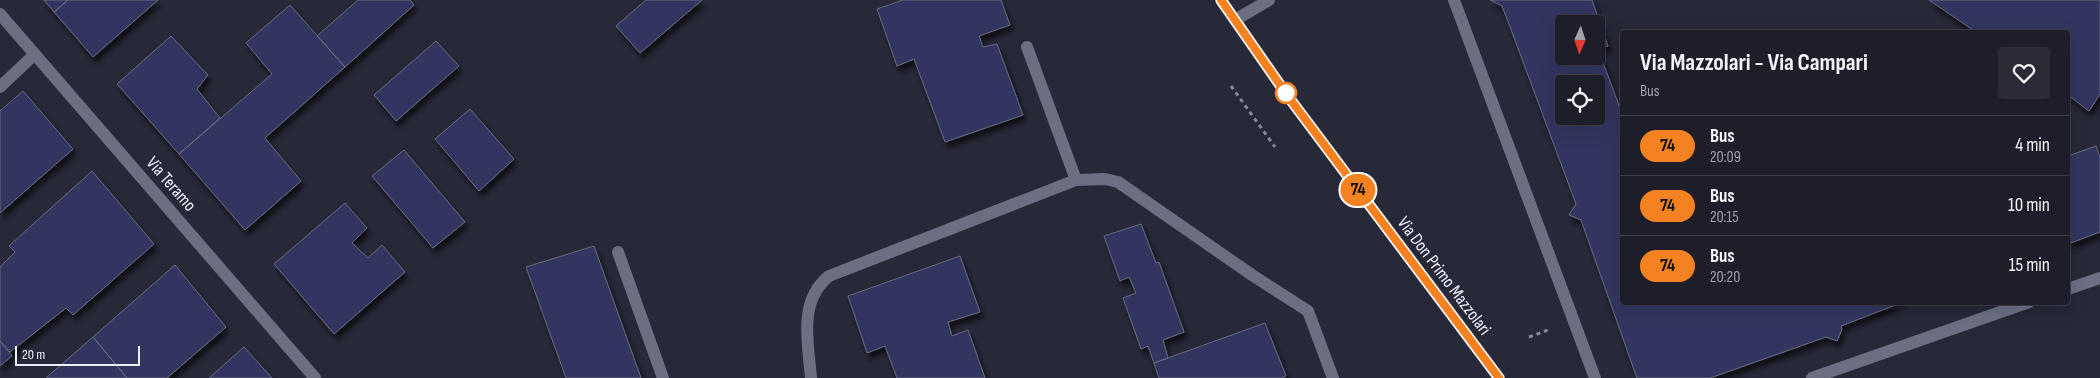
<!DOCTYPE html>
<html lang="en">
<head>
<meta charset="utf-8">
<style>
  :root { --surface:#1d1e2a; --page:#2a2b36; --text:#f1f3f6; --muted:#a0a2a8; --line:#3b3c47 }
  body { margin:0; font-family:"Sofia Sans Condensed",sans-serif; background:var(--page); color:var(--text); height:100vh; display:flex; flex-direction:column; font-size:19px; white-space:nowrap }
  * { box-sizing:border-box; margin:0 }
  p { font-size:16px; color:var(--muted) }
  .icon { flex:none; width:28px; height:28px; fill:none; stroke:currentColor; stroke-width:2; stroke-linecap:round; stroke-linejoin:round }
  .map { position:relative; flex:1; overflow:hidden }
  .panel { position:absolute; left:1620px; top:30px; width:450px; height:275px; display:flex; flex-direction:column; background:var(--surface); border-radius:5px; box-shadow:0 5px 20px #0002,0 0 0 1px var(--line) }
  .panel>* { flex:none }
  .badge { padding:0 10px; border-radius:16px; font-size:18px; line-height:32px }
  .needle { width:32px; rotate:183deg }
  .controls { position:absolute; left:1555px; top:15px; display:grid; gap:10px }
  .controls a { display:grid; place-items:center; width:50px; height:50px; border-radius:5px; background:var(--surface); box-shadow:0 5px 20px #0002,0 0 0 1px var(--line); font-size:25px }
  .scale { position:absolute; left:15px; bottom:12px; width:125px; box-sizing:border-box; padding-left:5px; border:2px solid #eeeffa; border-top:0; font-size:14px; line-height:18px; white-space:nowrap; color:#eeeffa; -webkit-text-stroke:4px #272838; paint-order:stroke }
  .map>.badge { position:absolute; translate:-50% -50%; box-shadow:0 0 0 2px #fff }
  .round { display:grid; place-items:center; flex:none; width:52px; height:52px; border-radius:5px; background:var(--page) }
  .head { display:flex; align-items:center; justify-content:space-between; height:85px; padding:0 20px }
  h1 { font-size:24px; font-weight:700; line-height:38px }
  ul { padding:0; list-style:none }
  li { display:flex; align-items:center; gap:15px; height:60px; padding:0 20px; border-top:1px solid var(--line) }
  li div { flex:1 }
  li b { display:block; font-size:19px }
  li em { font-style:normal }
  li .badge { min-width:55px; font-weight:700; text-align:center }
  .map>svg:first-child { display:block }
  .building { fill:#32345f; stroke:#686b7e; fill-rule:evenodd; filter:url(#shadow) }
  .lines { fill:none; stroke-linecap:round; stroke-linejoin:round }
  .path { stroke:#878895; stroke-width:3; stroke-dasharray:4 4; stroke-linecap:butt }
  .lane { stroke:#6c6f82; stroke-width:12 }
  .street { stroke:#6c6f82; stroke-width:12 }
  .line-casing { stroke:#fff; stroke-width:11 }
  .line { stroke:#f58220; stroke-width:8 }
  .stop-dot { fill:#fff; stroke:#f58220; stroke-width:2.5 }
  .labels { text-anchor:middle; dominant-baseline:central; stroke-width:4; stroke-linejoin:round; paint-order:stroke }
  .street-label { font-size:18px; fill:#eeeffa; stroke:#272838 }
</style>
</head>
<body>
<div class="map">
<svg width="2100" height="378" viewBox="0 0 2100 378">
  <defs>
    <filter id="shadow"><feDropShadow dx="3" dy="5.5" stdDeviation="2.5" flood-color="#0009"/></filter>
  </defs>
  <rect width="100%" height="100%" fill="#272838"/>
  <!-- building -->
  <path class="building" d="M44 0H68L54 12Z
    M68 0H158L93 57 54 12Z
    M358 0H410L414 5 345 67 317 36Z
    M646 0H702L640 53 616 26Z
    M903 0H1001L1010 25 979 36 983 47 997 44 1023 115 945 142 914 59 897 66 877 9Z
    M1490 0H1592L1608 46 1598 49 1621 111 1622 110V302H1903L1841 326 1842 329 1837 341 1826 337 1710 378H1637L1581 220 1569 215 1576 204 1509 24 1502 6ZM1564 24H1596V56H1564ZM1564 84H1596V116H1564Z
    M1929 0H2100V94L2089 111 2068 95V32H1976Z
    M290 5 345 67 265 138 301 181 245 230 179 154 272 74 246 43Z
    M171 36 208 75 197 89 220 118 179 154 117 84Z
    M436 41 459 66 396 121 374 95Z
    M23 91 73 149 0 213V111Z
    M470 109 514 159 479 191 435 139Z
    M2096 146 2100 157V232L2068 244V156Z
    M404 150 465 222 433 248 372 176Z
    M92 171 154 244 73 315 66 308 10 352 0 341V267L15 252 9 246Z
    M345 203 367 228 352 243 368 258 382 245 405 272 334 334 274 264Z
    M1141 224 1156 263 1159 262 1184 332 1163 340 1168 358 1154 363 1148 346 1141 349 1123 298 1136 293 1129 277 1120 281 1104 236Z
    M594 246 641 378H566L526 267Z
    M960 256 980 312 948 322 952 336 968 330 985 378H897L885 346 867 353 848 296Z
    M175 265 226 327 167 378H127L93 337Z
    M1265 323 1286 376 1281 378H1159L1154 363Z
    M93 337 127 378H46Z
    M0 341 12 356 0 366Z
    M244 347 272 378H209Z"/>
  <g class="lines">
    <!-- path -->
    <path class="path" d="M1231 86 1275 147
      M1529 337 1548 330"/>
    <!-- lane -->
    <path class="lane" d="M1454 0 1595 378
      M1235 20 1269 0
      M1027 47 1076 180
      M618 252 663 378
      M2068 289 2100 278
      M811 378C808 342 798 301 829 276L1076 180 1105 179 1118 182 1252 275 1308 311 1333 378
      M1812 378 2029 302"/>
    <!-- street -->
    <path class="street" d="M1221 0 1287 95 1499 378
      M0 14 315 378
      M0 87 35 54"/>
  </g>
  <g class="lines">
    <defs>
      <path id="line" d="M1221 0 1287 95 1499 378"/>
    </defs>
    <!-- line casing -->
    <use href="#line" class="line-casing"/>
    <!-- line -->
    <use href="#line" class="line"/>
  </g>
  <!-- markers -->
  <circle class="stop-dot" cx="1286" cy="93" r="10"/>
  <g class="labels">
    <!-- street labels -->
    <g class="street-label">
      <text transform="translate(171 184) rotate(49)">Via Teramo</text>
      <text transform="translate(1444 276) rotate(53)">Via Don Primo Mazzolari</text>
    </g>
  </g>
</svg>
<div class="controls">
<a><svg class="needle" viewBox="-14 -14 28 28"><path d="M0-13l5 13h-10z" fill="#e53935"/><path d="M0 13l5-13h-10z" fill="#a0a2a8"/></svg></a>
<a><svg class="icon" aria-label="locate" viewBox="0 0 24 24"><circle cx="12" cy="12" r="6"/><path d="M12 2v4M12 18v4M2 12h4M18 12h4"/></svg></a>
</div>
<div class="scale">20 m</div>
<b class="badge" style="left:1358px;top:190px;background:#f58220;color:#111">74</b>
<section class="panel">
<div class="head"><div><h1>Via Mazzolari - Via Campari</h1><p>Bus</p></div><a class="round"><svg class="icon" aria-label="heart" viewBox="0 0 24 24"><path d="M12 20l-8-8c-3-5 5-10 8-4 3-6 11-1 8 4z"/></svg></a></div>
<ul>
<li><span class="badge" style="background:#f58220;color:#111">74</span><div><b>Bus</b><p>20:09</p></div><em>4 min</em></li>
<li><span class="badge" style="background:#f58220;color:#111">74</span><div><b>Bus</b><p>20:15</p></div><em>10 min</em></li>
<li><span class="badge" style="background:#f58220;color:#111">74</span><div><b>Bus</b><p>20:20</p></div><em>15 min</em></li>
</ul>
</section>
</div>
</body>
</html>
